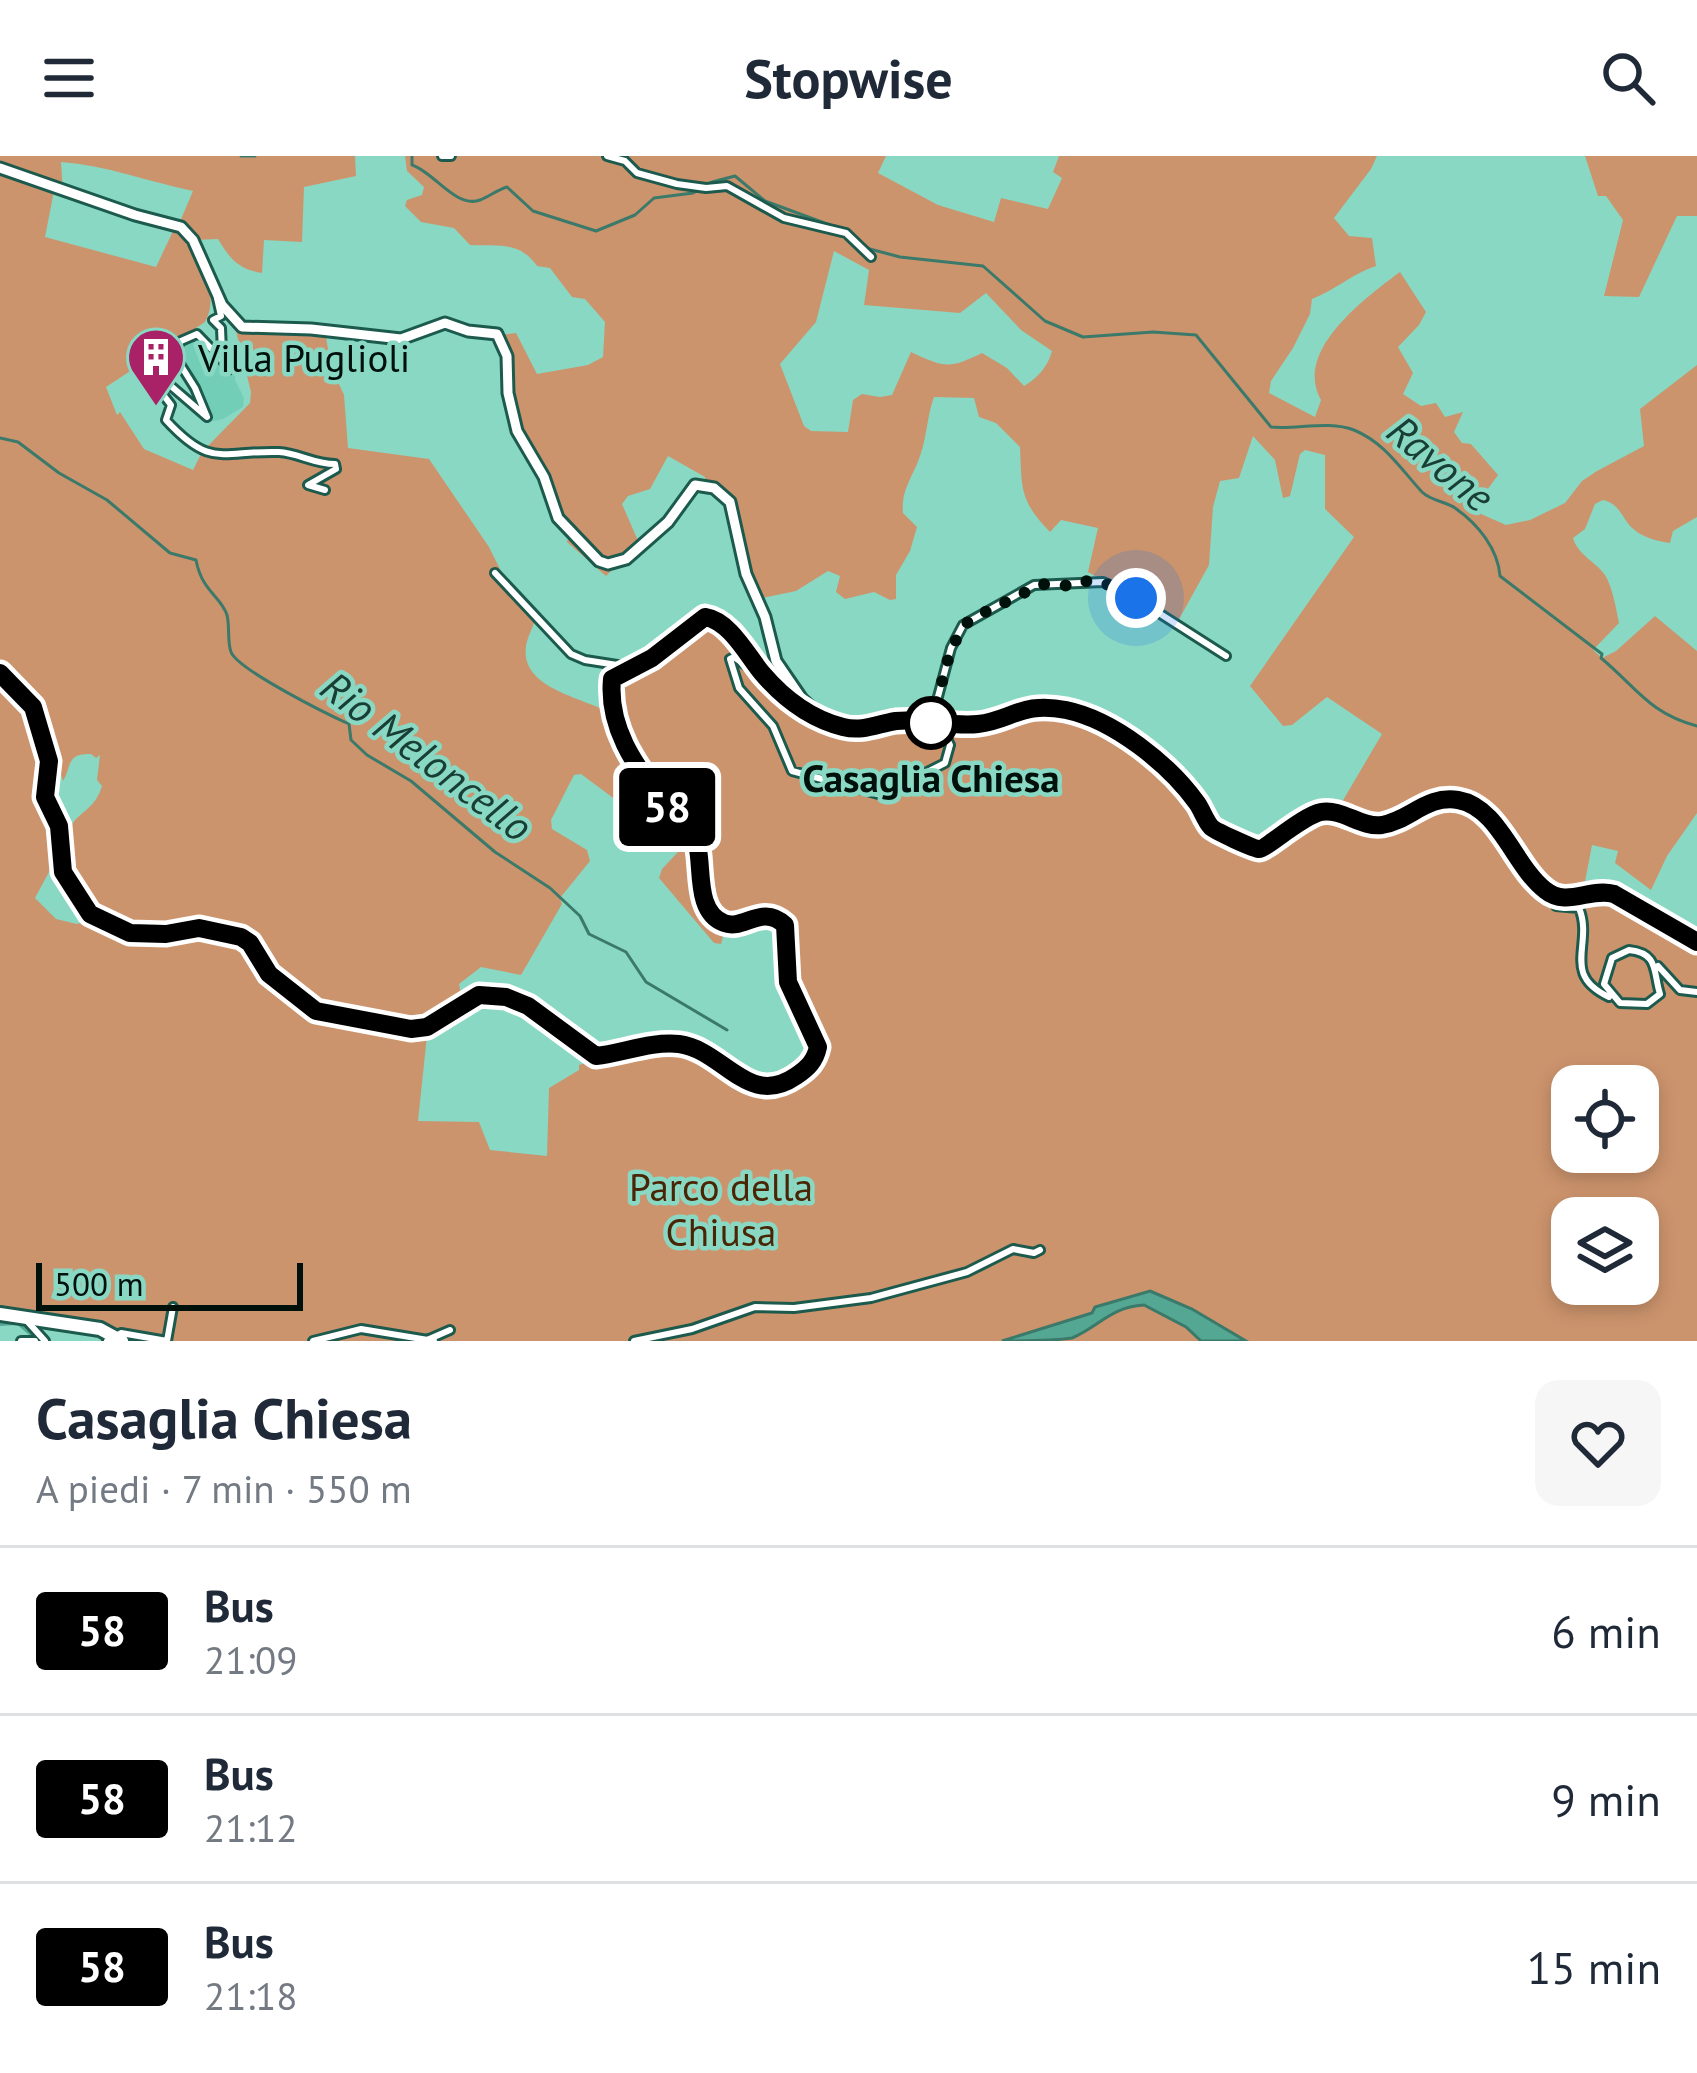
<!DOCTYPE html>
<html lang="it">
<head>
<meta charset="utf-8">
<style>
  :root { --surface:#fff; --page:#f6f6f7; --text:#1f2937; --muted:#747a83; --line:#e0e1e3 }
  body { margin:0; font-family:"PT Sans",sans-serif; background:var(--page); color:var(--text); height:100vh; display:flex; flex-direction:column; font-size:45px; white-space:nowrap }
  * { box-sizing:border-box; margin:0 }
  p { font-size:39px; color:var(--muted) }
  .icon { flex:none; width:66px; height:66px; fill:none; stroke:currentColor; stroke-width:2; stroke-linecap:round; stroke-linejoin:round }
  .map { position:relative; height:1185px; overflow:hidden }
  .panel { display:flex; flex-direction:column; background:var(--surface); flex:1 }
  .panel>* { flex:none }
  .badge { padding:0 24px; border-radius:9px; font-size:42px; line-height:78px }
  .buttons { position:absolute; left:1551px; top:909px; display:grid; gap:24px }
  .buttons a { display:grid; place-items:center; width:108px; height:108px; border-radius:24px; background:var(--surface); box-shadow:0 6px 18px #0003; font-size:60px }
  .scale { position:absolute; left:36px; bottom:30px; width:267px; box-sizing:border-box; padding-left:12px; border:6px solid #00100b; border-top:0; font-size:33px; line-height:42px; white-space:nowrap; color:#00100b; -webkit-text-stroke:9px #89d8c3; paint-order:stroke }
  .you { position:absolute; width:60px; height:60px; margin:-30px; border:9px solid #fff; border-radius:50%; background:#1a73e8; box-shadow:0 0 0 18px #1a73e833 }
  .map>.badge { position:absolute; translate:-50% -50%; box-shadow:0 0 0 6px #fff }
  .round { display:grid; place-items:center; flex:none; width:126px; height:126px; border-radius:24px; background:var(--page) }
  .headline { display:flex; align-items:center; justify-content:space-between; height:204px; padding:0 36px }
  h1 { font-size:57px; font-weight:800; line-height:90px }
  ul { padding:0; list-style:none }
  li { display:flex; align-items:center; gap:36px; height:168px; padding:0 36px; border-top:3px solid var(--line) }
  li div { flex:1 }
  li b { display:block; font-size:45px }
  li em { font-style:normal }
  li .badge { min-width:132px; font-weight:700; text-align:center }
  header { display:flex; justify-content:space-between; align-items:center; height:156px; padding:0 36px; background:var(--surface); font-size:54px; font-weight:800 }
  .map>svg:first-child { display:block }
  .built { fill:#73ceb7 }
  .green { fill:#cc946d; fill-rule:evenodd }
  .water { fill:#54a792; stroke:#3b7a6a; stroke-width:3 }
  .lines { fill:none; stroke-linecap:round; stroke-linejoin:round }
  .stream { stroke:#3b7a6a; stroke-width:3 }
  .canal { stroke:#54a792; stroke-width:6 }
  .minor-casing { stroke:#1c5a4d; stroke-width:12 }
  .tertiary-casing { stroke:#1c5a4d; stroke-width:15 }
  .primary-casing { stroke:#1c5a4d; stroke-width:18 }
  .minor { stroke:#fff; stroke-width:6 }
  .tertiary { stroke:#fff; stroke-width:9 }
  .primary { stroke:#fff; stroke-width:12 }
  .line-casing { stroke:#fff; stroke-width:27 }
  .line { stroke:#000; stroke-width:18 }
  .walk { stroke:#00100b; stroke-width:12; stroke-dasharray:0 21.6 }
  .stop-dot { fill:#fff; stroke:#000; stroke-width:6 }
  .labels { text-anchor:middle; dominant-baseline:central; stroke-width:9; stroke-linejoin:round; paint-order:stroke }
  .poi-label { font-size:39px; fill:#00100b; stroke:#89d8c3; text-anchor:start }
  .stop-label { font-size:39px; font-weight:bold; fill:#00100b; stroke:#89d8c3 }
  .park-label { font-size:39px; fill:#4a2505; stroke:#89d8c3 }
  .water-label { font-size:42px; font-style:italic; fill:#183e35; stroke:#89d8c3 }
</style>
</head>
<body>
<header><svg class="icon" aria-label="menu" viewBox="0 0 24 24"><path d="M4 6h16M4 12h16M4 18h16"/></svg>Stopwise<svg class="icon" aria-label="search" viewBox="0 0 24 24"><circle cx="10" cy="10" r="6"/><path d="M15 15l6 6"/></svg></header>
<div class="map">
<svg width="1697" height="1185" viewBox="0 0 1697 1185">
  <rect width="100%" height="100%" fill="#89d8c3"/>
  <!-- built -->
  <path class="built" d="M194 173 220 209 235 214V224L244 242 243 251 223 263 213 265 206 257 170 200 173 188Z"/>
  <!-- green -->
  <path class="green" d="M0 0H355L356 20 304 31 302 86 264 84 262 117C238 113 230 103 218 83L194 84 179 68 193 35C149 26 105 9 61 6L63 37 54 35 45 81 156 111 175 71C197 93 222 137 205 166L106 231 117 259 120 256 144 293 193 314 202 296 250 247 251 236 235 171 325 175 331 211 344 239 348 292 429 303 489 391 503 419 537 454C535 470 528 478 526 490 520 532 581 541 609 556L614 518 704 463C744 475 760 522 794 547 815 564 840 569 865 576L882 566 985 565 1022 550 1054 554 1119 581 1124 573C1141 576 1150 584 1160 599L1157 609 1174 623 1217 677 1258 695 1294 666 1342 646 1382 578 1327 541 1292 569 1283 570 1250 530 1354 381 1325 353V299L1305 294 1300 298 1290 340 1283 342 1275 304 1253 280 1239 322 1220 325 1213 351 1209 409 1178 465 1088 416 1098 372 1061 364 1050 376C1019 344 1022 332 1020 291L996 267 979 261 974 242 934 241C927 260 927 281 920 300 913 321 901 333 903 357L917 371 910 395 896 419V443L890 444 874 436 845 443 836 436 840 420 828 415 796 435 757 443 727 343 706 330 705 321 668 300 650 333 628 340 622 348 639 387 606 420 567 386 569 379 516 265 501 179 516 177 537 218 588 209 603 201 605 166 585 143 572 141 550 112 537 110C519 84 497 91 470 89L454 72 421 66 405 50 407 44 422 39 424 31 407 15 405 0H886L878 17 938 49 994 66 1001 42 1048 53 1062 22 1053 16 1059 0H1377L1371 13 1334 62 1349 80 1372 82 1376 110C1352 118 1335 134 1312 143L1310 158 1293 192 1271 225 1269 237 1315 261 1321 244C1293 195 1365 142 1400 116L1426 156 1419 169 1398 191 1413 217 1403 238 1421 250 1436 247 1445 261 1463 256 1454 276 1462 287 1471 288 1498 319 1477 348 1481 358 1506 369 1530 364 1565 347 1582 325 1597 315 1644 290 1640 253 1697 209V361L1673 375 1670 387C1615 379 1631 351 1603 344L1595 348 1585 373 1573 382C1578 399 1595 405 1605 419 1613 432 1616 453 1619 467L1593 494 1602 502 1616 495 1655 460 1697 495V657L1667 700 1651 734 1615 707 1618 695 1592 689 1583 736 1599 735 1697 786V1185H168L52 1158 0 1154ZM834 95 869 114 864 149 960 157 986 137 1021 174 1052 195C1048 210 1038 222 1024 230L1007 212 982 197C949 213 945 212 911 196L892 239 880 241 862 238 853 244 848 276 811 275 804 270 780 208 816 166ZM42 578 48 579 63 625C72 610 66 597 91 598L96 602 100 599 97 624 102 630C94 656 78 654 69 674 58 696 75 749 99 759 107 763 116 765 125 770L124 775 94 763 77 768 56 763 35 742 56 703 59 682 57 669 44 645 47 604ZM581 618 675 688 678 696 662 713 659 722 714 787 721 788 726 769 754 759 783 769 786 825 819 887 815 902 776 931 737 921C710 880 717 885 668 881L671 889 611 898 579 909V914L549 932 547 1000 490 994 479 966 418 965 428 870 463 847 459 828 481 811 521 819 562 748 560 742 590 705 587 694 552 673 551 664 574 619ZM1572 930H1638V996H1572ZM1572 1062H1638V1128H1572Z
    M1585 0H1697V60H1677L1639 141 1604 140 1623 64 1606 40H1598Z"/>
  <!-- water -->
  <path class="water" d="M1150 1135 1192 1153 1246 1185H1201L1186 1171 1144 1149C1110 1151 1100 1170 1072 1182 1053 1185 1023 1185 1002 1185L1092 1157 1095 1151Z"/>
  <g class="lines">
    <!-- stream -->
    <path class="stream" d="M241 0H255
      M412 0V9C434 16 456 53 480 44 490 40 497 34 507 31L533 55 596 75 635 59 654 42 693 37 712 26 735 20 765 45 846 75
      M866 92 900 101 983 110 1045 165 1083 181 1153 176 1196 179 1271 271C1295 274 1329 264 1354 274 1385 287 1400 312 1422 336 1431 345 1445 345 1455 352 1478 368 1498 393 1500 420L1602 498 1601 502C1637 532 1650 558 1697 570
      M0 282 18 286 59 317 107 344 170 397 196 404C202 436 221 440 227 459 230 471 227 485 231 496 238 514 329 559 349 568L351 584 367 599 411 625 495 696 550 732 580 760 589 778 626 796 646 826 727 874"/>
    <!-- canal -->
    <path class="canal" d="M0 1167 15 1166
      M22 1169 41 1185"/>
    <defs>
      <path id="minor" d="M442 0H451
        M607 0 625 5 637 17 677 28 706 32 727 30 784 62 846 77 871 101
        M217 142 221 160 213 164 221 172 222 196 231 213 197 178 181 185 173 197 195 232 207 261 150 212 144 214 171 249 166 264C212 314 222 294 279 296 298 297 314 308 335 308
        M325 334 308 329 336 313 335 308
        M495 417 571 498 585 504 630 511
        M0 517 33 551 49 605 45 641 59 670 63 716 90 758 130 777 166 778 199 772 241 781 251 787 269 818 316 855 422 872 479 839 506 841 538 856 596 900 635 892 681 889 715 903 747 926 777 931 811 908 817 891 788 826 785 769 769 760 724 767C697 741 703 715 695 682 688 671 676 665 669 654 639 612 607 577 612 523L652 502 698 465 714 462 768 523 813 563H822
        M760 519 734 501 730 503 739 532 773 570 792 615 882 639 945 607 950 589 939 566
        M932 563 951 492 963 469 1034 429 1103 426 1126 436 1226 500
        M1551 738 1556 750 1579 752C1594 788 1560 818 1609 841
        M1629 794C1659 797 1653 816 1660 838L1647 848 1620 847 1604 828 1612 802Z
        M1658 810 1680 834 1697 836
        M27 1165 45 1185
        M427 1184 450 1174
        M21 1185H35
        M107 1185 121 1177 167 1185
        M167 1185 173 1151
        M313 1185 361 1173 434 1185
        M634 1185 692 1173 755 1151 794 1152 871 1142 967 1116 1013 1093 1034 1097 1040 1094"/>
      <path id="tertiary" d="M0 12 135 59 181 71 193 84 222 149 242 171 311 173 401 183 445 167 468 175 497 178 507 200 508 237 517 275 544 321 558 362 599 405 608 408 626 403 668 366 695 329 714 332 730 346 746 418 765 461 776 505 802 543 827 566 854 574 914 564 974 569 1017 554H1066L1098 565 1147 596 1196 645 1221 680C1232 682 1256 696 1264 693 1284 685 1294 658 1326 656 1349 655 1365 673 1388 667 1413 660 1427 639 1456 644 1498 650 1514 709 1544 734 1567 752 1590 731 1614 738L1697 786"/>
      <path id="primary" d="M0 1158 100 1173 122 1185"/>
    </defs>
    <!-- minor casing -->
    <use href="#minor" class="minor-casing"/>
    <!-- tertiary casing -->
    <use href="#tertiary" class="tertiary-casing"/>
    <!-- primary casing -->
    <use href="#primary" class="primary-casing"/>
    <!-- minor -->
    <use href="#minor" class="minor"/>
    <!-- tertiary -->
    <use href="#tertiary" class="tertiary"/>
    <!-- primary -->
    <use href="#primary" class="primary"/>
  </g>
  <g class="lines">
    <defs>
      <path id="line" d="M0 517 33 551 49 605 45 641 59 670 63 716 90 758 130 777 166 778 199 772 241 781 250 787 269 818 316 855 411 873 427 871 479 839 506 841 528 850 596 900C623 897 651 885 679 888 724 894 748 953 796 920 808 912 815 905 818 891L788 826 785 769C762 747 744 775 724 767 692 755 705 703 695 682 689 670 677 665 669 655 640 615 607 576 612 523L652 502 705 461C730 465 747 499 762 517 785 544 811 563 843 571 863 576 877 568 896 565 923 562 951 571 978 568 1012 564 1022 545 1066 554 1114 564 1169 608 1197 647 1202 654 1205 664 1211 671 1215 675 1254 693 1259 693 1266 693 1302 660 1321 656 1342 652 1361 672 1382 669 1411 664 1426 639 1458 644 1499 651 1514 710 1545 734 1567 752 1590 731 1614 738L1697 786"/>
    </defs>
    <!-- line casing -->
    <use href="#line" class="line-casing"/>
    <!-- line -->
    <use href="#line" class="line"/>
    <!-- walk -->
    <path class="walk" d="M931 567 951 492 969 464 1042 428 1073 430 1087 425 1102 426 1136 442"/>
  </g>
  <!-- icons -->
  <defs>
    <symbol id="building-pin" viewBox="-11 -11 22 30"><path d="M0 17L-7.5 6A9.5 9.5 0 1 1 7.5 6Z" fill="#a92167" stroke="#89d8c3"/><path d="M-4-6H4V6H1V3H-1V6H-4ZM-2.5-4.3h1.7v1.8h-1.7ZM.8-4.3h1.7v1.8H.8ZM-2.5-1h1.7V.8h-1.7ZM.8-1h1.7V.8H.8Z" fill="#fff"/></symbol>
  </defs>
  <g fill-rule="evenodd">
    <use href="#building-pin" x="123" y="168" width="66" height="90"/>
  </g>
  <!-- markers -->
  <circle class="stop-dot" cx="931" cy="567" r="24"/>
  <g class="labels">
    <!-- poi labels -->
    <g class="poi-label">
      <text x="198" y="201">Villa Puglioli</text>
    </g>
    <!-- stop labels -->
    <g class="stop-label">
      <text x="931" y="621">Casaglia Chiesa</text>
    </g>
    <!-- park labels -->
    <g class="park-label">
      <text x="721" y="1030">Parco della<tspan x="721" dy="45">Chiusa</tspan></text>
    </g>
    <!-- water labels -->
    <g class="water-label">
      <text transform="translate(1441 307) rotate(40)">Ravone</text>
      <text transform="translate(427 600) rotate(37)">Rio Meloncello</text>
    </g>
  </g>
</svg>
<div class="buttons">
<a><svg class="icon" aria-label="locate" viewBox="0 0 24 24"><circle cx="12" cy="12" r="6"/><path d="M12 2v4M12 18v4M2 12h4M18 12h4"/></svg></a>
<a><svg class="icon" aria-label="layers" viewBox="0 0 24 24"><path d="M12 4l9 5-9 5-9-5zM3 14l9 5 9-5"/></svg></a>
</div>
<div class="scale">500 m</div>
<div class="you" style="left:1136px;top:442px"></div>
<b class="badge" style="left:667px;top:651px;background:#000;color:#fff">58</b>
</div>
<section class="panel">
<div class="headline"><div><h1>Casaglia Chiesa</h1><p>A piedi · 7 min · 550 m</p></div><a class="round"><svg class="icon" aria-label="heart" viewBox="0 0 24 24"><path d="M12 20l-8-8c-3-5 5-10 8-4 3-6 11-1 8 4z"/></svg></a></div>
<ul>
<li><span class="badge" style="background:#000;color:#fff">58</span><div><b>Bus</b><p>21:09</p></div><em>6 min</em></li>
<li><span class="badge" style="background:#000;color:#fff">58</span><div><b>Bus</b><p>21:12</p></div><em>9 min</em></li>
<li><span class="badge" style="background:#000;color:#fff">58</span><div><b>Bus</b><p>21:18</p></div><em>15 min</em></li>
</ul>
</section>
</body>
</html>
